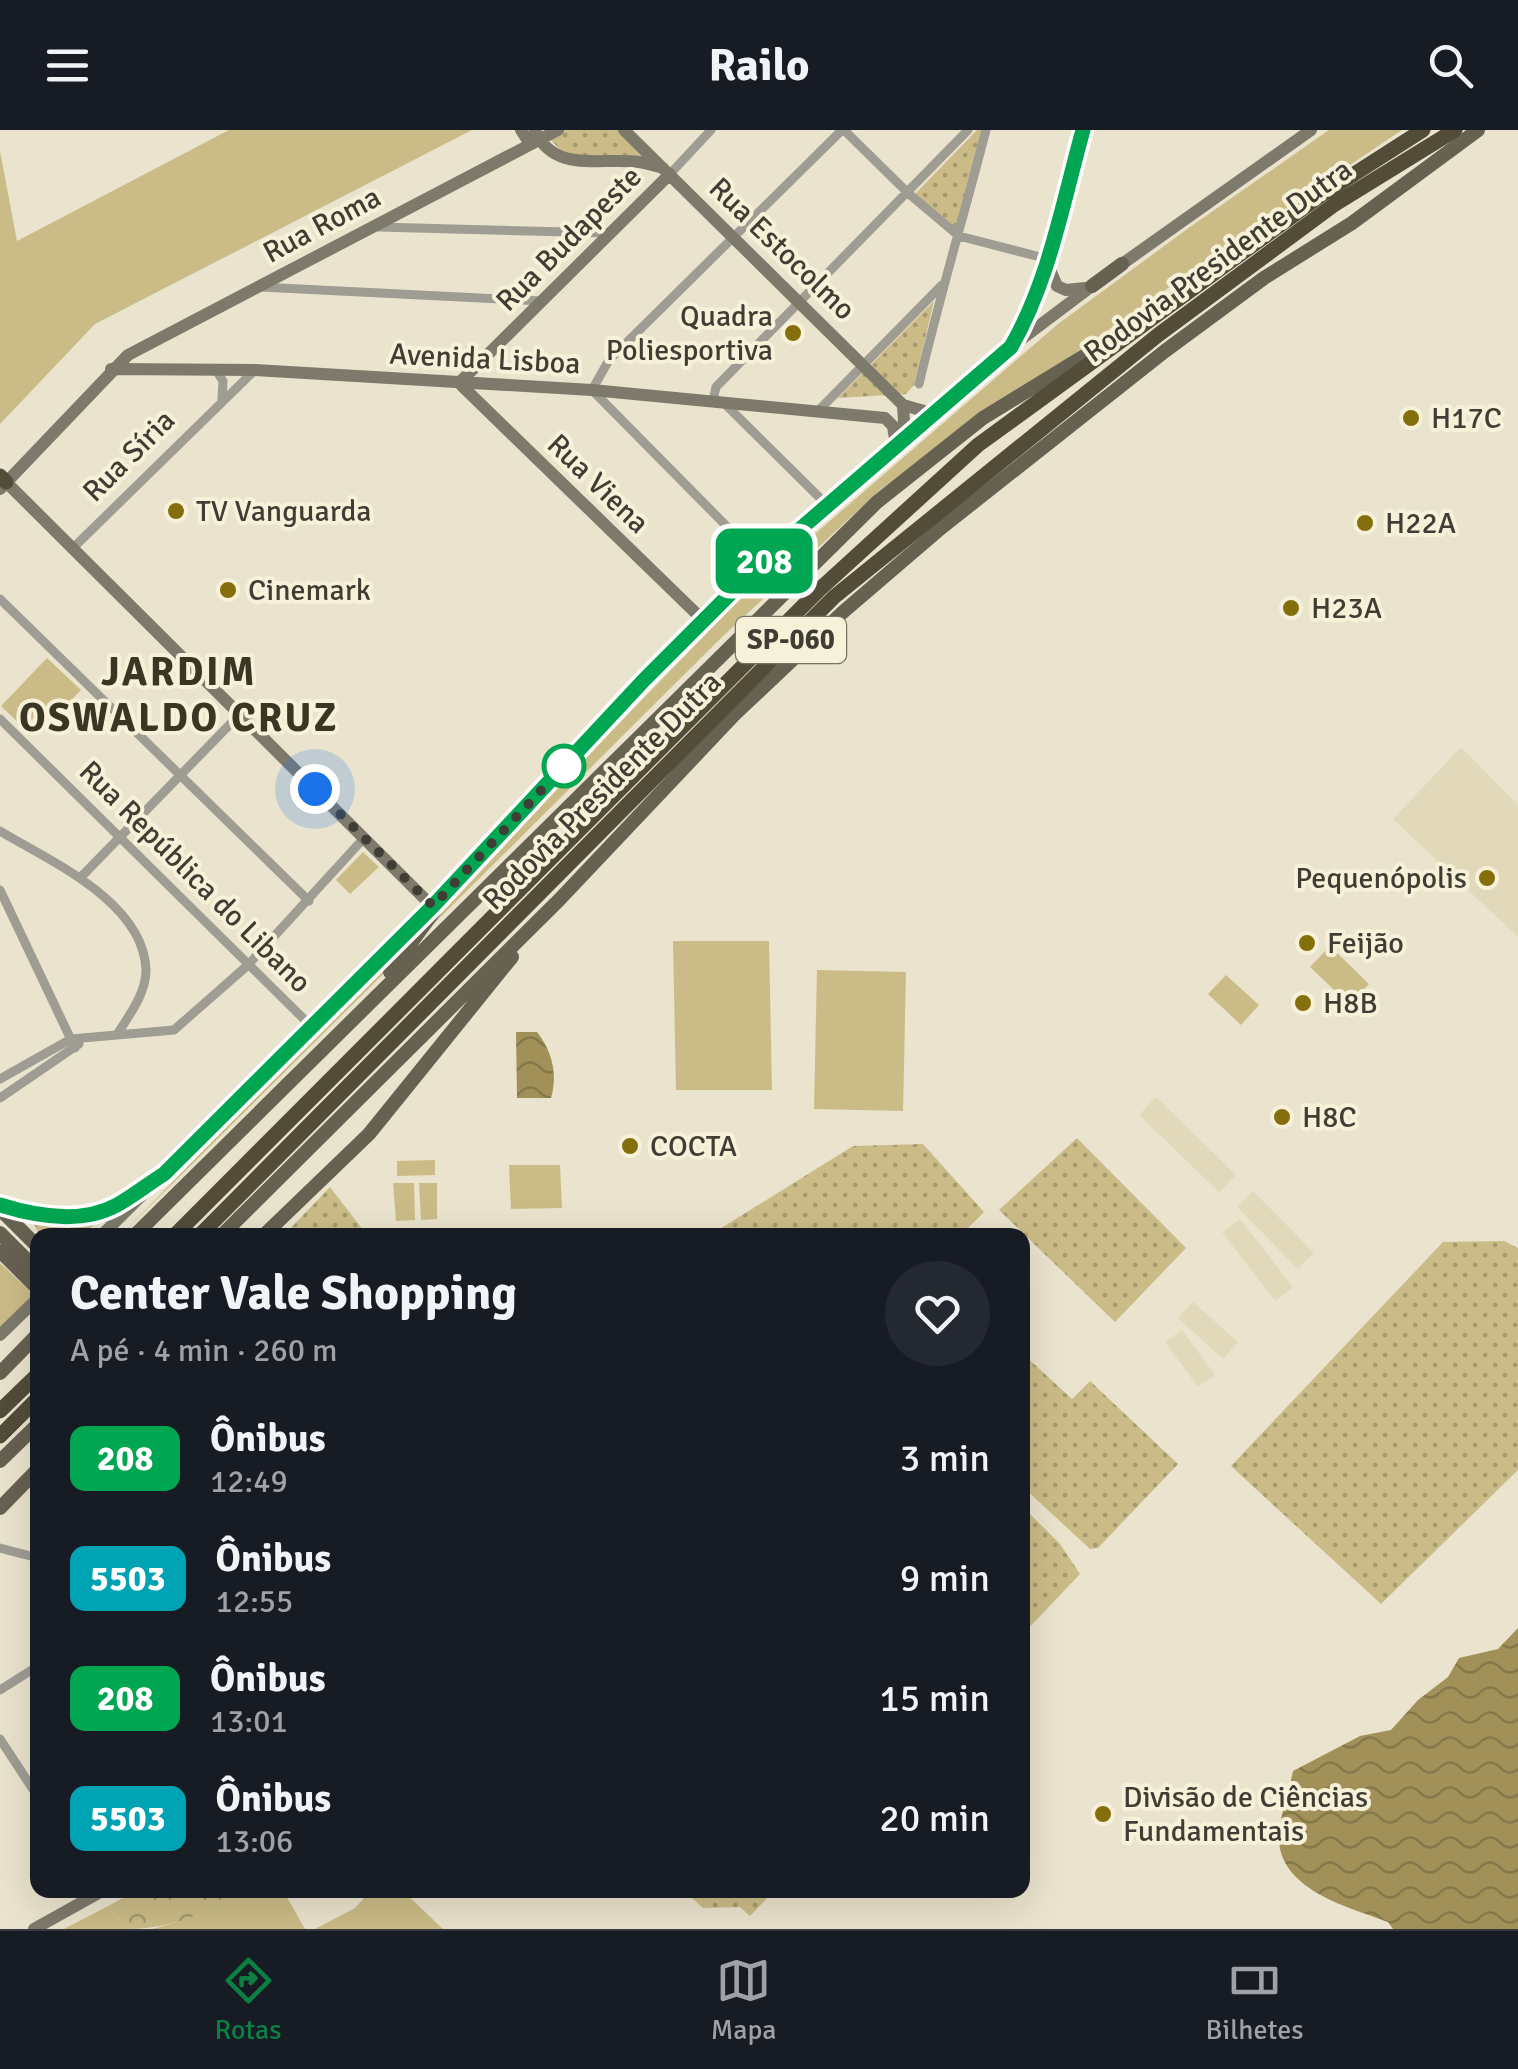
<!DOCTYPE html>
<html lang="pt">
<head>
<meta charset="utf-8">
<style>
  :root { --surface:#171b24; --page:#242831; --text:#f1f3f6; --muted:#9ea1a6; --line:#363941; --accent:#0b8043 }
  body { margin:0; font-family:Signika,sans-serif; background:var(--page); color:var(--text); height:100vh; display:flex; flex-direction:column; font-size:38px; white-space:nowrap }
  * { box-sizing:border-box; margin:0 }
  p { font-size:32px; color:var(--muted) }
  .icon { flex:none; width:55px; height:55px; fill:none; stroke:currentColor; stroke-width:2; stroke-linecap:round; stroke-linejoin:round }
  .map { position:relative; flex:1; overflow:hidden }
  .side { position:absolute; left:30px; top:1098px; width:1000px; height:670px; display:flex; flex-direction:column; background:var(--surface); border-radius:20px; box-shadow:0 10px 40px #0002 }
  .side>* { flex:none }
  .badge { padding:0 20px; border-radius:15px; font-size:35px; line-height:65px }
  .you { position:absolute; width:50px; height:50px; margin:-25px; border:8px solid #fff; border-radius:50%; background:#1a73e8; box-shadow:0 0 0 15px #1a73e833 }
  .map>.badge { position:absolute; translate:-50% -50%; box-shadow:0 0 0 5px #fff }
  .round { display:grid; place-items:center; flex:none; width:105px; height:105px; border-radius:52px; background:var(--page) }
  .overview { display:flex; align-items:center; justify-content:space-between; height:170px; padding:0 40px }
  h1 { font-size:48px; font-weight:700; line-height:75px }
  ul { padding:0; list-style:none }
  li { display:flex; align-items:center; gap:30px; height:120px; padding:0 40px }
  li div { flex:1 }
  li b { display:block; font-size:38px }
  li em { font-style:normal }
  li .badge { min-width:110px; font-weight:700; text-align:center }
  header { display:flex; justify-content:space-between; align-items:center; height:130px; padding:0 40px; background:var(--surface); font-size:45px; font-weight:700 }
  .tabs { display:flex; justify-content:space-around; align-items:center; height:140px; border-top:2px solid var(--line); background:var(--surface); font-size:28px; color:var(--muted) }
  .tabs a { display:grid; justify-items:center; gap:5px }
  .tabs .on { color:var(--accent) }
  .map>svg:first-child { display:block }
  .built { fill:#e2d9bb }
  .green { fill:#cbbc87 }
  .forest { fill:url(#forest-crowns) }
  .park { fill:url(#park-dots) }
  .water { fill:url(#water-waves) }
  .lines { fill:none; stroke-linecap:round; stroke-linejoin:round }
  .street { stroke:#9e9c93; stroke-width:9 }
  .secondary { stroke:#7d7a6c; stroke-width:12 }
  .primary { stroke:#666151; stroke-width:14 }
  .highway { stroke:#524c39; stroke-width:15 }
  .line-casing { stroke:#fff; stroke-width:22 }
  .line { stroke:#00a651; stroke-width:15 }
  .walk { stroke:#3f3d34; stroke-width:10; stroke-dasharray:0 18 }
  .poi-dot { fill:#856f0d; stroke:#f7f1da; stroke-width:4 }
  .stop-dot { fill:#fff; stroke:#00a651; stroke-width:5 }
  .labels { text-anchor:middle; dominant-baseline:central; stroke-width:8; stroke-linejoin:round; paint-order:stroke }
  .shield { fill:#f7f1da; stroke:#767366; stroke-width:2.5 }
  .shield-label { font-size:28px; font-weight:bold; fill:#3f3d34 }
  .street-label { font-size:30px; fill:#3f3d34; stroke:#f7f1da }
  .poi-label { font-size:30px; fill:#3f3d34; stroke:#f7f1da; text-anchor:start }
  .district-label { font-size:40px; font-weight:bold; letter-spacing:2.5px; fill:#3b3624; stroke:#f7f1da }
</style>
</head>
<body>
<header><svg class="icon" aria-label="menu" viewBox="0 0 24 24"><path d="M4 6h16M4 12h16M4 18h16"/></svg>Railo<svg class="icon" aria-label="search" viewBox="0 0 24 24"><circle cx="10" cy="10" r="6"/><path d="M15 15l6 6"/></svg></header>
<div class="map">
<svg width="1518" height="1799" viewBox="0 0 1518 1799">
  <defs>
    <pattern id="forest-crowns" width="20" height="18" patternUnits="userSpaceOnUse" patternTransform="scale(2.5)"><rect width="20" height="18" fill="#cbbc87"/><path d="M2 6a3 3 0 1 1 6 0M12 15a3 3 0 1 1 6 0" fill="none" stroke="#a69a6f"/></pattern>
    <pattern id="park-dots" width="8" height="8" patternUnits="userSpaceOnUse" patternTransform="scale(2.5)"><rect width="8" height="8" fill="#cbbc87"/><path d="M2 2h.1M6 6h.1" fill="none" stroke="#a69a6f" stroke-width="1.8" stroke-linecap="round"/></pattern>
    <pattern id="water-waves" width="16" height="10" patternUnits="userSpaceOnUse" patternTransform="scale(2.5)"><rect width="16" height="10" fill="#a19159"/><path d="M0 5q4-4 8 0t8 0" fill="none" stroke="#85784a"/></pattern>
  </defs>
  <rect width="100%" height="100%" fill="#eae3cd"/>
  <!-- built -->
  <path class="built" d="M1461 617 1518 675V807L1393 689Z
    M1156 967 1236 1045 1219 1062 1139 985Z
    M1253 1061 1314 1123 1298 1139 1237 1077Z
    M1240 1089 1293 1157 1275 1171 1222 1102Z
    M1193 1172 1238 1212 1223 1229 1178 1188Z
    M1182 1200 1215 1245 1198 1257 1165 1212Z"/>
  <!-- green -->
  <path class="green" d="M229 0H472L95 194 0 294V21L17 111Z
    M1329 0H1402L1198 137 880 360 721 508 121 1105 743 466 1058 194 1190 97Z
    M47 528 81 560 55 587 44 577 24 598 1 576Z
    M363 722 379 737 350 764 336 750Z
    M673 811H769L772 960H676Z
    M1330 816 1369 854 1349 874 1310 837Z
    M817 840 906 842 903 981 814 979Z
    M1226 845 1259 875 1241 895 1208 864Z
    M435 1030V1045L397 1046V1031Z
    M509 1035H560L562 1078 511 1079Z
    M393 1053H414L415 1090 396 1091Z
    M419 1053H437V1089L421 1090Z
    M0 1133 34 1165 0 1200Z
    M237 1760H283L305 1799H152C182 1792 213 1780 237 1760Z
    M371 1760H402L443 1799H315L355 1778Z
    M108 1776 125 1799H64Z"/>
  <!-- forest -->
  <path class="forest" d="M138 1760H237C206 1787 166 1799 125 1799L108 1776Z"/>
  <!-- park -->
  <path class="park" d="M565 0H620L645 24 642 28 566 26 549 8Z
    M977 0H982L959 100 913 66Z
    M934 171 914 255 906 264 838 268Z
    M1077 1008 1186 1118 1115 1192 999 1080Z
    M923 1014 984 1082 961 1105H710L853 1016Z
    M330 1057 367 1105H284Z
    M103 1086 83 1105H40L32 1091 70 1095Z
    M1504 1111 1518 1118V1340L1381 1474 1231 1336 1443 1112Z
    M1022 1223 1072 1269 1090 1251 1178 1334 1098 1418 1090 1419 1023 1357Z
    M1022 1376 1060 1414 1080 1444 1023 1504Z
    M683 1760H775L750 1786 740 1777 703 1778Z"/>
  <!-- water -->
  <path class="water" d="M516 902H537C552 921 558 944 551 968H517Z
    M1518 1498V1799H1393L1388 1792C1351 1778 1282 1761 1279 1711 1278 1690 1289 1662 1293 1641L1360 1606 1391 1600 1418 1570 1448 1547 1459 1528 1498 1519Z"/>
  <g class="lines">
    <!-- street -->
    <path class="street" d="M844 0 908 63 959 106 1048 129
      M670 44 711 0
      M378 97 608 103
      M260 157 542 171
      M216 240 223 251 222 269
      M919 254C939 169 964 85 986 0
      M717 273 714 266 716 257 968 0
      M726 275 827 375
      M818 281 942 155
      M73 418 255 240
      M762 432 592 260 609 230 842 0
      M0 469 309 771
      M0 589 313 898
      M0 701C50 731 144 772 146 840 146 863 130 884 118 903
      M81 747 240 584
      M0 760 75 918
      M0 949 71 909 174 900 248 835 364 708
      M0 968 79 914
      M0 1418 38 1428
      M0 1560 38 1536
      M0 1609 38 1667"/>
    <!-- secondary -->
    <path class="secondary" d="M521 0 530 14
      M535 0C553 44 602 27 639 32 647 33 655 36 663 38
      M624 0 903 275 931 283
      M1047 133 1057 156 1066 160 1085 158
      M1122 134 1311 0
      M1015 210C1051 148 1064 69 1083 0
      M111 239 255 240 592 260 885 288 893 296 896 315
      M459 253 704 491
      M459 253 670 44
      M903 275 905 307
      M6 352 433 777
      M0 359 128 225 558 0
      M450 758 644 550 762 432 931 283 1011 217 1092 156
      M102 1105 429 780
      M0 1205 38 1168
      M34 1799 104 1760"/>
    <!-- primary -->
    <path class="primary" d="M1092 156 1122 134
      M390 842 454 754
      M0 1075C35 1087 82 1094 117 1075 133 1066 148 1054 163 1044
      M0 1079 38 1117
      M0 1103 38 1141
      M135 1105 877 372 983 288 1125 201
      M222 1105 560 769 734 585 843 482 941 398 1165 221 1264 148 1352 93 1478 0
      M264 1105 369 1004 512 827
      M0 1121 38 1159
      M0 1243 38 1204
      M0 1331 38 1294
      M0 1378 38 1339"/>
    <!-- highway -->
    <path class="highway" d="M0 346 6 352
      M175 1105 820 459 978 315 1323 64 1423 0
      M200 1105 834 467 1158 205 1335 74 1455 0
      M0 1281 38 1244
      M0 1306 38 1268"/>
  </g>
  <g class="lines">
    <defs>
      <path id="line" d="M0 1075C35 1086 82 1094 117 1075 133 1066 148 1054 164 1044L433 776 644 550 762 432 1011 217C1049 151 1063 72 1083 0"/>
    </defs>
    <!-- line casing -->
    <use href="#line" class="line-casing"/>
    <!-- line -->
    <use href="#line" class="line"/>
    <!-- walk -->
    <path class="walk" d="M315 659 433 776 564 636"/>
  </g>
  <!-- markers -->
  <g class="poi-dot">
    <circle cx="793" cy="203" r="10"/>
    <circle cx="1411" cy="288" r="10"/>
    <circle cx="176" cy="381" r="10"/>
    <circle cx="1365" cy="393" r="10"/>
    <circle cx="228" cy="460" r="10"/>
    <circle cx="1291" cy="478" r="10"/>
    <circle cx="1487" cy="748" r="10"/>
    <circle cx="1307" cy="813" r="10"/>
    <circle cx="1303" cy="873" r="10"/>
    <circle cx="1282" cy="987" r="10"/>
    <circle cx="630" cy="1016" r="10"/>
    <circle cx="1103" cy="1684" r="10"/>
  </g>
  <circle class="stop-dot" cx="564" cy="636" r="20"/>
  <g class="labels">
    <!-- shield labels -->
    <rect class="shield" x="736" y="487" width="110" height="46" rx="8"/>
    <g class="shield-label">
      <text x="791" y="510">SP-060</text>
    </g>
    <!-- street labels -->
    <g class="street-label">
      <text transform="translate(322 95) rotate(-28)">Rua Roma</text>
      <text transform="translate(569 109) rotate(-45)">Rua Budapeste</text>
      <text transform="translate(782 119) rotate(44)">Rua Estocolmo</text>
      <text transform="translate(1218 131) rotate(-36)">Rodovia Presidente Dutra</text>
      <text transform="translate(485 229) rotate(3)">Avenida Lisboa</text>
      <text transform="translate(129 326) rotate(-45)">Rua Síria</text>
      <text transform="translate(598 354) rotate(44)">Rua Viena</text>
      <text transform="translate(602 661) rotate(-45)">Rodovia Presidente Dutra</text>
      <text transform="translate(195 747) rotate(45)">Rua República do Libano</text>
    </g>
    <!-- poi labels -->
    <g class="poi-label">
      <text x="773" y="186" text-anchor="end">Quadra<tspan x="773" dy="34">Poliesportiva</tspan></text>
      <text x="1431" y="288">H17C</text>
      <text x="196" y="381">TV Vanguarda</text>
      <text x="1385" y="393">H22A</text>
      <text x="248" y="460">Cinemark</text>
      <text x="1311" y="478">H23A</text>
      <text x="1467" y="748" text-anchor="end">Pequenópolis</text>
      <text x="1327" y="813">Feijão</text>
      <text x="1323" y="873">H8B</text>
      <text x="1302" y="987">H8C</text>
      <text x="650" y="1016">COCTA</text>
      <text x="1123" y="1667">Divisão de Ciências<tspan x="1123" dy="34">Fundamentais</tspan></text>
    </g>
    <!-- district labels -->
    <g class="district-label">
      <text x="179" y="542">JARDIM<tspan x="179" dy="46">OSWALDO CRUZ</tspan></text>
    </g>
  </g>
</svg>
<div class="you" style="left:315px;top:659px"></div>
<b class="badge" style="left:764px;top:431px;background:#00a651;color:#fff">208</b>
<section class="side">
<div class="overview"><div><h1>Center Vale Shopping</h1><p>A pé · 4 min · 260 m</p></div><a class="round"><svg class="icon" aria-label="heart" viewBox="0 0 24 24"><path d="M12 20l-8-8c-3-5 5-10 8-4 3-6 11-1 8 4z"/></svg></a></div>
<ul>
<li><span class="badge" style="background:#00a651;color:#fff">208</span><div><b>Ônibus</b><p>12:49</p></div><em>3 min</em></li>
<li><span class="badge" style="background:#00a3b4;color:#fff">5503</span><div><b>Ônibus</b><p>12:55</p></div><em>9 min</em></li>
<li><span class="badge" style="background:#00a651;color:#fff">208</span><div><b>Ônibus</b><p>13:01</p></div><em>15 min</em></li>
<li><span class="badge" style="background:#00a3b4;color:#fff">5503</span><div><b>Ônibus</b><p>13:06</p></div><em>20 min</em></li>
</ul>
</section>
</div>
<nav class="tabs">
<a class="on"><svg class="icon" aria-label="directions" viewBox="0 0 24 24"><path d="M12 3l9 9-9 9-9-9zM9 14v-3h6M13 9l2 2-2 2"/></svg>Rotas</a>
<a><svg class="icon" aria-label="map" viewBox="0 0 24 24"><path d="M3 6l6-2 6 2 6-2v14l-6 2-6-2-6 2zM9 4v14M15 6v14"/></svg>Mapa</a>
<a><svg class="icon" aria-label="tickets" viewBox="0 0 24 24"><path d="M3 7h18v10H3zM15 7v10"/></svg>Bilhetes</a>
</nav>
</body>
</html>
